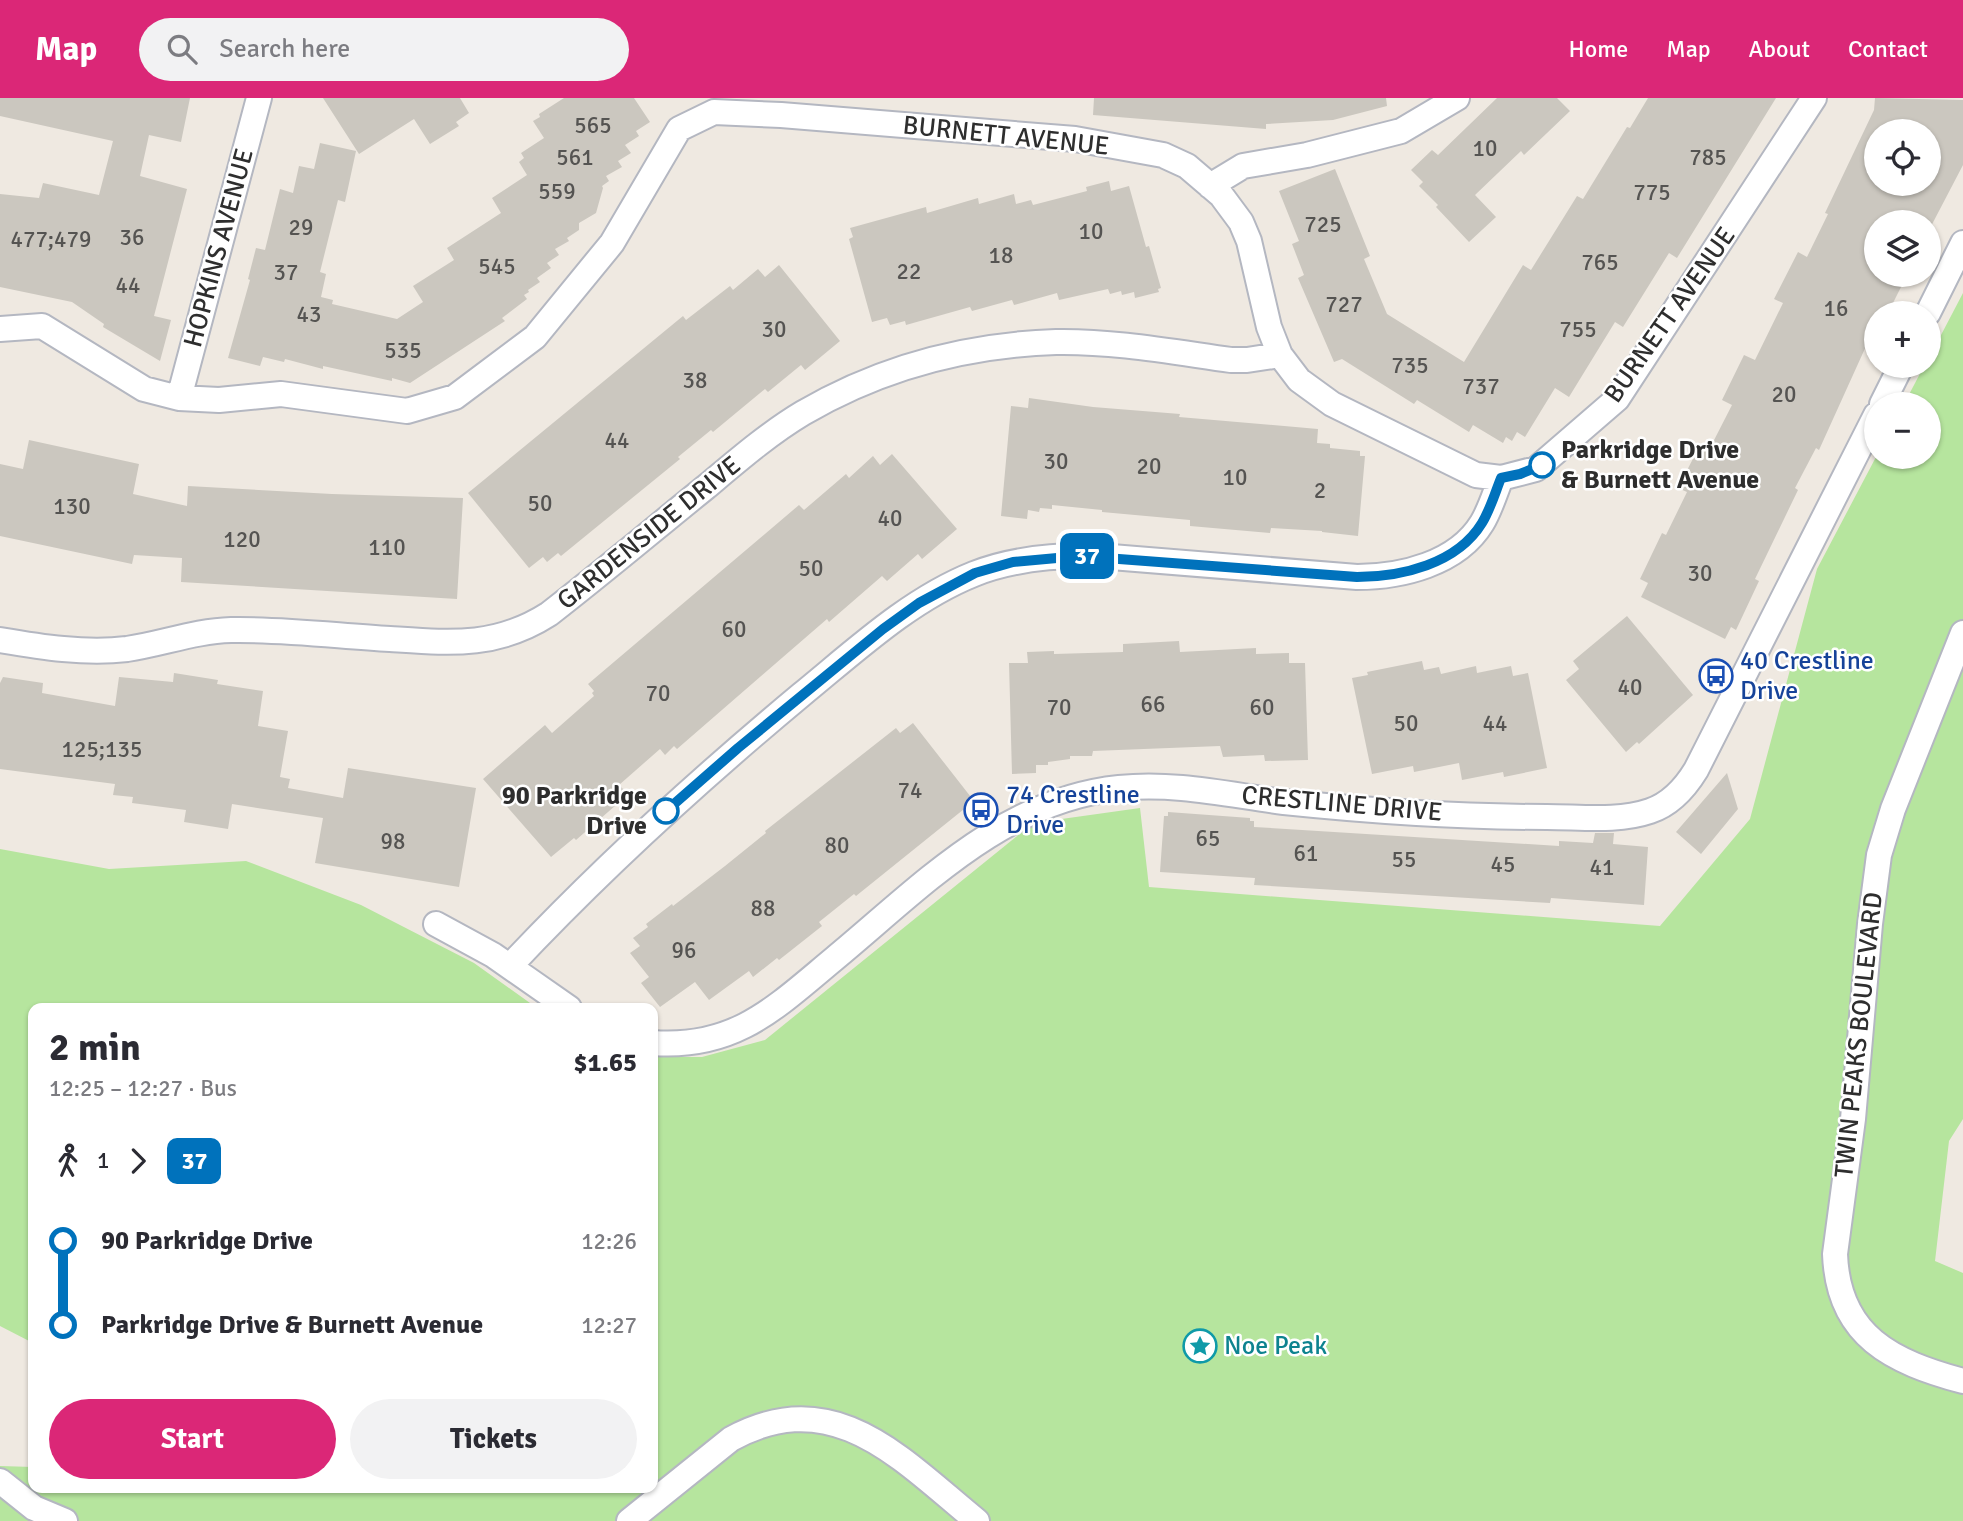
<!DOCTYPE html>
<html lang="en">
<head>
<meta charset="utf-8">
<style>
  :root { --surface:#fff; --page:#f2f2f3; --text:#2b2b33; --muted:#7c7c81; --accent:#db2777 }
  body { margin:0; font-family:Signika,sans-serif; background:var(--page); color:var(--text); height:100vh; display:flex; flex-direction:column; font-size:26px; white-space:nowrap }
  * { box-sizing:border-box; margin:0 }
  p { font-size:23px; color:var(--muted) }
  .icon { flex:none; width:38px; height:38px; fill:none; stroke:currentColor; stroke-width:2; stroke-linecap:round; stroke-linejoin:round }
  .map { position:relative; flex:1; overflow:hidden }
  .details { position:absolute; left:28px; top:905px; width:630px; height:490px; display:flex; flex-direction:column; background:var(--surface); border-radius:14px; box-shadow:0 2px 5px #0004 }
  .details>* { flex:none }
  .badge { padding:0 14px; border-radius:10px; font-size:24px; line-height:46px }
  .buttons { position:absolute; left:1864px; top:21px; display:grid; gap:14px }
  .buttons a { display:grid; place-items:center; width:77px; height:77px; border-radius:50%; background:var(--surface); box-shadow:0 2px 5px #0004; font-size:35px }
  .map>.badge { position:absolute; translate:-50% -50%; box-shadow:0 0 0 4px #fff }
  .legs { display:flex; align-items:center; gap:10px; height:77px; padding:0 21px; font-size:23px }
  .legs p { margin-inline-start:auto }
  .overview { display:flex; align-items:center; justify-content:space-between; height:119px; padding:0 21px }
  h1 { font-size:38px; font-weight:700; line-height:52px }
  .action { display:flex; gap:14px; margin-top:auto; padding:14px 21px }
  .action a { flex:1; height:80px; border-radius:42px; background:var(--accent); color:#fff; font-size:28px; font-weight:700; line-height:80px; text-align:center }
  .action a+a { background:var(--page); color:var(--text) }
  ul { padding:0 21px; list-style:none }
  li { display:flex; align-items:center; gap:24px; height:84px; font-size:26px }
  li i { display:grid; place-items:center; width:10px; height:100%; margin:0 9px; background:currentColor }
  li i::after { content:''; width:18px; height:18px; margin:-9px; border:5px solid; border-radius:50%; background:var(--surface) }
  li p { margin-inline-start:auto }
  li:first-child i { background:linear-gradient(#0000 50%,currentColor 0) }
  li:last-child i { background:linear-gradient(currentColor 50%,#0000 0) }
  header { display:flex; align-items:center; gap:42px; box-sizing:border-box; height:98px; padding:0 35px; background:var(--accent); color:#fff }
  header strong { font-size:33px }
  nav { display:flex; gap:38px; margin-inline-start:auto; font-size:24px }
  .search { width:490px; height:63px; background:var(--page); display:flex; align-items:center; gap:18px; box-sizing:border-box; padding:0 24px; border-radius:38px; color:var(--muted); font-size:26px }
  .map>svg:first-child { display:block }
  .green { fill:#b6e59e }
  .building { fill:#cbc7bf; fill-rule:evenodd }
  .lines { fill:none; stroke-linecap:round; stroke-linejoin:round }
  .street-casing { stroke:#b4b7c1; stroke-width:28 }
  .street { stroke:#fff; stroke-width:24 }
  .line-1-casing { stroke:#fff; stroke-width:16 }
  .line-1 { stroke:#0072bc; stroke-width:10 }
  .stop-1-dot { fill:#fff; stroke:#0072bc; stroke-width:3.5 }
  .labels { text-anchor:middle; dominant-baseline:central; stroke-width:5; stroke-linejoin:round; paint-order:stroke }
  .number-label { font-size:23px; fill:#555452 }
  .street-label { font-size:26px; fill:#2e2e2e; stroke:#fff }
  .stop-label { font-size:26px; font-weight:bold; fill:#2e2e2e; stroke:#fff; text-anchor:start }
  .transit-label { font-size:26px; fill:#164399; stroke:#fff; text-anchor:start }
  .culture-label { font-size:26px; fill:#0d838f; stroke:#fff; text-anchor:start }
</style>
</head>
<body>
<header>
<strong>Map</strong>
<div class="search"><svg class="icon" aria-label="search" viewBox="0 0 24 24"><circle cx="10" cy="10" r="6"/><path d="M15 15l6 6"/></svg>Search here</div>
<nav><a>Home</a><a>Map</a><a>About</a><a>Contact</a></nav>
</header>
<div class="map">
<svg width="1963" height="1423" viewBox="0 0 1963 1423">
  <rect width="100%" height="100%" fill="#efe9e1"/>
  <!-- green -->
  <path class="green" d="M1963 195V1021L1949 1043 1935 1163 1963 1175V1423H0V1368L33 1369V1390H653V959H702L765 942 1033 725 1140 710 1149 789 1660 828 1750 721 1817 471 1876 359H1928V306H1904L1924 268H1928L1929 260Z
    M0 751 109 771 246 763 361 807 474 865 537 910H33V1245L0 1228Z"/>
  <!-- building -->
  <path class="building" d="M0 0H190L181 44 149 37 140 78 187 91 154 218 171 222 160 263 103 229 104 226 72 204 0 189V96L39 100 43 85 99 97 113 43 0 18Z
    M323 0H460L469 15 456 24 459 28 430 46 414 21 359 56Z
    M564 0H634L650 24 636 33 639 38 625 47 631 55 618 63 622 69 606 78 609 83 602 88 603 90 596 115 579 125V132L567 140 569 143 555 151 559 157 547 165 551 170 537 180 540 184 528 192 529 194 524 197 527 201 502 220 505 223 410 285 392 280V283L323 268V271L285 261 284 264 263 259 260 268 228 260 250 182 248 181 256 150 265 152 280 91 293 95 299 68 314 71 320 45 356 53 345 104 338 102 320 174 326 176 321 199 333 202 332 206 397 221 423 204 413 188 454 162 447 150 501 115 492 100 527 77 519 64 524 60 521 55 544 40 533 23 540 19 539 16Z
    M1094 0H1386L1387 8 1333 22 1266 26V31L1093 17Z
    M1497 0H1557L1570 13 1524 57 1521 53 1475 97 1496 119 1469 144 1436 109 1438 107 1419 88 1423 84 1411 72 1432 52 1438 57Z
    M1648 0H1776L1677 160 1669 155 1623 229 1615 224 1569 299 1555 290 1525 339 1517 334 1512 343 1506 339 1503 345 1473 327 1469 334 1417 302 1414 306 1342 261 1334 264 1298 180 1304 177 1292 146 1299 143 1279 93 1335 71 1370 158 1364 161 1387 216 1464 264 1523 167 1531 172 1577 98 1583 101 1627 29 1630 30Z
    M1875 0 1963 2V67L1928 134V124H1876V177H1907L1888 215H1876V251L1867 246 1819 352 1816 350 1795 390 1798 392 1755 481 1759 483 1736 532 1731 529 1725 541 1641 499 1648 485 1640 481 1662 435 1666 437 1687 394 1678 390 1701 345 1710 350 1732 307 1722 302 1744 257 1755 262 1783 205 1774 201 1798 154 1807 159 1828 116 1825 115 1874 12ZM1876 33H1928V86H1876Z
    M1109 83 1111 93 1129 88 1146 149 1149 148 1161 190 1158 191 1159 194 1135 200 1134 194 1122 197 1121 193 1110 196 1108 191 1059 202 1057 195 1014 207 1012 202 972 213 970 209 906 227 905 223 890 227 887 220 872 224 849 141 853 139 850 130 926 109 927 115 978 100 979 106 1014 96 1016 106 1031 102 1033 107 1087 93 1086 89Z
    M779 167 840 243 805 272 801 267 768 294 765 291 713 334 711 332 678 359 680 361 561 458 558 455 547 464 543 459 529 470 468 395 683 218 686 222 730 188 733 192 758 171 765 179Z
    M1029 300 1093 309 1180 316 1179 319 1318 331 1317 345 1330 346V350L1360 353V358H1365L1358 438 1322 434V433L1271 430 1270 435 1190 428V422L1102 414V412L1052 407V411L1040 410 1039 414 1028 412 1027 421 1001 418 1011 308 1028 310Z
    M29 342 139 366 133 396 187 408 188 388 332 396 463 400 457 501 181 484 182 460 134 457 132 466 0 438V366L23 371Z
    M892 356 957 431 922 461 918 456 887 483 882 478 829 524 827 521 677 651 674 648 665 657 660 651 619 687 626 694 614 704 616 707 576 742 574 740 551 759 483 681 545 627 552 635 594 598 592 595 594 593 588 586 799 407 804 412 846 376 849 380 873 358 880 367Z
    M1627 518 1693 597 1639 646 1637 644 1626 654 1566 582 1579 571 1573 563Z
    M1179 543 1180 554 1256 550V556L1289 555V565H1305L1308 662 1265 663 1264 657 1223 659 1220 648 1093 653 1092 658H1070V661L1048 664V667H1036V675L1012 676 1009 565H1028L1027 554 1054 553V556L1123 554V546Z
    M1422 563 1424 572 1439 569 1441 576 1476 568 1477 575 1511 568 1513 578 1528 575 1547 670 1504 679 1503 674 1462 682 1459 665 1414 674 1413 668 1372 676 1352 580 1368 577 1367 574Z
    M174 575 218 582 217 586 263 593 258 628 288 633 280 679 290 681 288 690 343 700 348 670 476 690 459 789 315 765 323 720 232 706 228 731 184 724 186 712 132 705 133 699 113 697 115 686 0 671V585L3 579 43 585 42 595 115 608 119 579 173 584Z
    M913 625 974 703 856 798 854 796 819 824 822 828 779 862 777 860 753 879 749 873 709 902 695 884 660 909 641 885 649 879 630 855 640 848 633 840 648 829 646 826 672 806 673 808 725 768 766 735 765 733 896 630 900 635Z
    M1727 675 1738 711 1701 756 1676 734Z
    M1168 714 1250 720V723H1254V729L1559 748V743L1593 745 1595 735H1614L1613 746 1648 749 1644 807 1551 800 1550 805 1254 787 1255 780 1160 774 1164 718H1168Z"/>
  <g class="lines">
    <defs>
      <path id="street" d="M1210 88 1243 68 1307 57 1401 33 1457 0
        M1928 215 1963 145
        M0 231 42 228 144 291 179 300 219 302 281 296 407 313 455 299 535 239 612 145 679 31 714 14 781 17 1075 41 1163 57 1187 68 1221 97 1241 124 1249 143 1269 229 1280 257 1299 282 1332 306 1476 377 1501 380 1536 371 1617 301 1814 0
        M179 300 259 0
        M1882 306 1901 268
        M1963 535 1893 711 1879 757 1870 826 1853 1021 1835 1156C1838 1239 1893 1264 1963 1283
        M0 542C41 549 85 556 127 551 162 546 195 533 231 532 284 531 338 538 390 541 450 545 496 550 549 516 602 475 654 431 706 389 737 363 768 336 803 315 880 270 967 247 1056 244 1114 243 1173 254 1231 262H1247L1280 257
        M436 826 493 857 569 910
        M510 868C601 771 699 682 801 597 855 553 909 502 974 476 1014 460 1057 457 1099 458L1357 479C1401 479 1457 466 1482 425 1490 412 1495 395 1501 380
        M653 945C735 951 775 910 834 861 920 790 1002 702 1119 690 1175 684 1229 697 1284 704 1371 713 1460 719 1547 719 1581 719 1618 724 1650 713 1671 706 1685 690 1696 672L1876 317
        M0 1383 34 1410 65 1423
        M629 1423 731 1341C834 1284 902 1362 977 1423"/>
    </defs>
    <!-- street casing -->
    <use href="#street" class="street-casing"/>
    <!-- street -->
    <use href="#street" class="street"/>
  </g>
  <g class="lines">
    <defs>
      <path id="line-1" d="M666 713 738 650 883 531 919 505 975 475 1013 464 1079 458 1357 479C1401 479 1457 466 1482 425 1490 412 1495 395 1501 380L1520 376 1542 367"/>
    </defs>
    <!-- line-1 casing -->
    <use href="#line-1" class="line-1-casing"/>
    <!-- line-1 -->
    <use href="#line-1" class="line-1"/>
  </g>
  <!-- icons -->
  <defs>
    <symbol id="bus-ring" viewBox="-11 -11 22 22"><circle r="9.5" fill="#fff" stroke="#1a4fb4" stroke-width="1.5"/><path d="M-5-6H5V4H4V6H2V4H-2V6H-4V4H-5ZM-3.5-4V0h7V-4ZM-3.5 1.2v1.5H-2V1.2ZM2 1.2v1.5H3.5V1.2Z" fill="#1a4fb4"/></symbol>
    <symbol id="sight-ring" viewBox="-11 -11 22 22"><circle r="9.5" fill="#fff" stroke="#0f9aa8" stroke-width="1.5"/><path d="M0-6L1.8-2.2L6-1.7L2.9 1.2L3.7 5.4L0 3.3L-3.7 5.4L-2.9 1.2L-6-1.7L-1.8-2.2Z" fill="#0f9aa8"/></symbol>
  </defs>
  <g fill-rule="evenodd">
    <use href="#bus-ring" x="1697" y="559" width="38" height="38"/>
    <use href="#bus-ring" x="962" y="693" width="38" height="38"/>
    <use href="#sight-ring" x="1181" y="1229" width="38" height="38"/>
  </g>
  <!-- markers -->
  <g class="stop-1-dot">
    <circle cx="1542" cy="367" r="12"/>
    <circle cx="666" cy="713" r="12"/>
  </g>
  <g class="labels">
    <!-- number labels -->
    <g class="number-label">
      <text x="593" y="27">565</text>
      <text x="1485" y="50">10</text>
      <text x="575" y="59">561</text>
      <text x="1708" y="59">785</text>
      <text x="557" y="93">559</text>
      <text x="1652" y="94">775</text>
      <text x="1323" y="126">725</text>
      <text x="301" y="129">29</text>
      <text x="1091" y="133">10</text>
      <text x="132" y="139">36</text>
      <text x="51" y="141">477;479</text>
      <text x="1001" y="157">18</text>
      <text x="1600" y="164">765</text>
      <text x="497" y="168">545</text>
      <text x="909" y="173">22</text>
      <text x="286" y="174">37</text>
      <text x="128" y="187">44</text>
      <text x="1344" y="206">727</text>
      <text x="1836" y="210">16</text>
      <text x="309" y="216">43</text>
      <text x="774" y="231">30</text>
      <text x="1578" y="231">755</text>
      <text x="403" y="252">535</text>
      <text x="1410" y="267">735</text>
      <text x="695" y="282">38</text>
      <text x="1481" y="288">737</text>
      <text x="1784" y="296">20</text>
      <text x="617" y="342">44</text>
      <text x="1056" y="363">30</text>
      <text x="1149" y="368">20</text>
      <text x="1235" y="379">10</text>
      <text x="1320" y="392">2</text>
      <text x="540" y="405">50</text>
      <text x="72" y="408">130</text>
      <text x="890" y="420">40</text>
      <text x="242" y="441">120</text>
      <text x="387" y="449">110</text>
      <text x="811" y="470">50</text>
      <text x="1700" y="475">30</text>
      <text x="734" y="531">60</text>
      <text x="1630" y="589">40</text>
      <text x="658" y="595">70</text>
      <text x="1153" y="606">66</text>
      <text x="1059" y="609">70</text>
      <text x="1262" y="609">60</text>
      <text x="1406" y="625">50</text>
      <text x="1495" y="625">44</text>
      <text x="102" y="651">125;135</text>
      <text x="910" y="692">74</text>
      <text x="1208" y="740">65</text>
      <text x="393" y="743">98</text>
      <text x="837" y="747">80</text>
      <text x="1306" y="755">61</text>
      <text x="1404" y="761">55</text>
      <text x="1503" y="766">45</text>
      <text x="1602" y="769">41</text>
      <text x="763" y="810">88</text>
      <text x="684" y="852">96</text>
    </g>
    <!-- street labels -->
    <g class="street-label">
      <text transform="translate(1006 38) rotate(6)">BURNETT AVENUE</text>
      <text transform="translate(219 150) rotate(-75)">HOPKINS AVENUE</text>
      <text transform="translate(1670 217) rotate(-55)">BURNETT AVENUE</text>
      <text transform="translate(649 435) rotate(-39)">GARDENSIDE DRIVE</text>
      <text transform="translate(1342 706) rotate(5)">CRESTLINE DRIVE</text>
      <text transform="translate(1859 937) rotate(-84)">TWIN PEAKS BOULEVARD</text>
    </g>
    <!-- stop labels -->
    <g class="stop-label">
      <text x="1561" y="352">Parkridge Drive<tspan x="1561" dy="30">&amp; Burnett Avenue</tspan></text>
      <text x="647" y="698" text-anchor="end">90 Parkridge<tspan x="647" dy="30">Drive</tspan></text>
    </g>
    <!-- transit labels -->
    <g class="transit-label">
      <text x="1740" y="563">40 Crestline<tspan x="1740" dy="30">Drive</tspan></text>
      <text x="1006" y="697">74 Crestline<tspan x="1006" dy="30">Drive</tspan></text>
    </g>
    <!-- culture labels -->
    <g class="culture-label">
      <text x="1224" y="1248">Noe Peak</text>
    </g>
  </g>
</svg>
<div class="buttons">
<a><svg class="icon" aria-label="locate" viewBox="0 0 24 24"><circle cx="12" cy="12" r="6"/><path d="M12 2v4M12 18v4M2 12h4M18 12h4"/></svg></a>
<a><svg class="icon" aria-label="layers" viewBox="0 0 24 24"><path d="M12 4l9 5-9 5-9-5zM3 14l9 5 9-5"/></svg></a>
<a>+</a>
<a>−</a>
</div>
<b class="badge" style="left:1087px;top:458px;background:#0072bc;color:#fff">37</b>
<section class="details">
<div class="overview"><div><h1>2 min</h1><p>12:25 – 12:27 · Bus</p></div><b>$1.65</b></div>
<div class="legs"><svg class="icon" aria-label="walk" viewBox="0 0 24 24"><circle cx="13" cy="4" r="2"/><path d="M13 8l-2 6 4 7M11 14l-3 7M7 12l3-4h3l4 4"/></svg>1<svg class="icon" aria-label="forward" viewBox="0 0 24 24"><path d="M9 5l7 7-7 7"/></svg><b class="badge" style="background:#0072bc;color:#fff">37</b></div>
<ul>
<li><i style="color:#0072bc"></i><b>90 Parkridge Drive</b><p>12:26</p></li>
<li><i style="color:#0072bc"></i><b>Parkridge Drive &amp; Burnett Avenue</b><p>12:27</p></li>
</ul>
<div class="action"><a>Start</a><a>Tickets</a></div>
</section>
</div>
</body>
</html>
